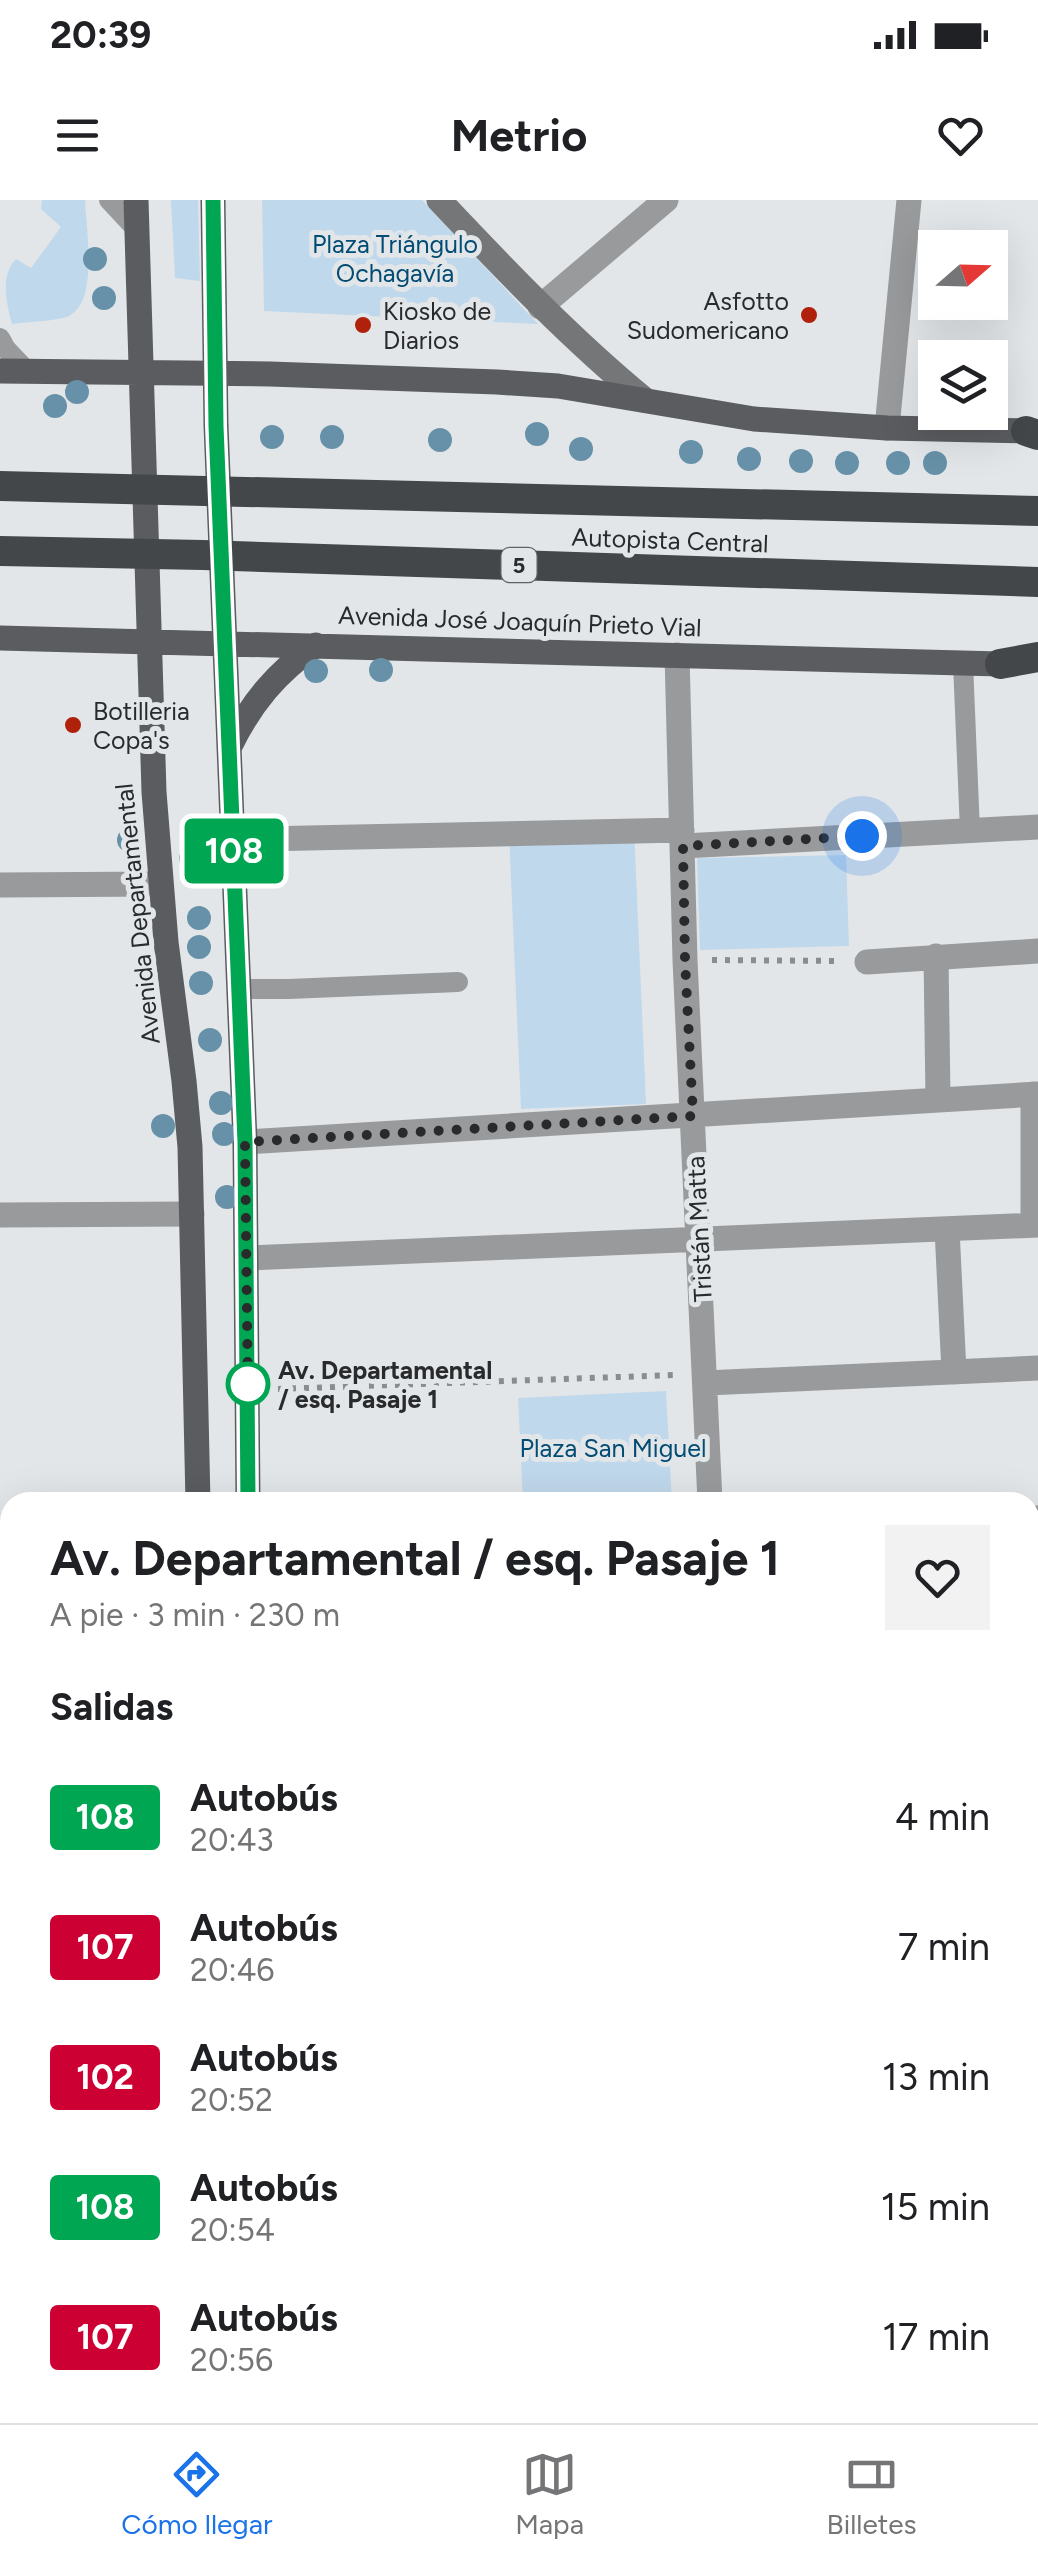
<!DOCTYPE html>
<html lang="es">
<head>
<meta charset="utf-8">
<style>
  :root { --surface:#fff; --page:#f2f2f2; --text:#202124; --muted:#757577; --line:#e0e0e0; --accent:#1a73e8 }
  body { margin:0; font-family:Figtree,sans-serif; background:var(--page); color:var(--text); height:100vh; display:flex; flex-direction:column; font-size:38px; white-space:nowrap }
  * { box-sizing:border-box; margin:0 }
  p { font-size:32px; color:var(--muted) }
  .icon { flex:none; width:55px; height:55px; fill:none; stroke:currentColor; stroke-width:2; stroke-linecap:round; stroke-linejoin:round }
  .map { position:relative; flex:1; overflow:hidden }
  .sheet { position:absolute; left:0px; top:1292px; width:1040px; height:932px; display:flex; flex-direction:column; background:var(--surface); border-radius:30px 30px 0 0; box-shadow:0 10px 40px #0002 }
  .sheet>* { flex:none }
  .badge { padding:0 20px; border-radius:8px; font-size:35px; line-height:65px }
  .needle { width:65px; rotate:70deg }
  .buttons { position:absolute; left:918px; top:30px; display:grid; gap:20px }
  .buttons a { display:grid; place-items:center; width:90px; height:90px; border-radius:0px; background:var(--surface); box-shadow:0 10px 40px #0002; font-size:50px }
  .you { position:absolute; width:50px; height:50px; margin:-25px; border:8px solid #fff; border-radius:50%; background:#1a73e8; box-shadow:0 0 0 15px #1a73e833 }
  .map>.badge { position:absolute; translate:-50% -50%; box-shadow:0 0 0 5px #fff }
  h2 { padding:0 50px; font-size:38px; line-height:90px }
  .round { display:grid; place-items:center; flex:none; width:105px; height:105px; border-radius:0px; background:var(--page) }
  .headline { display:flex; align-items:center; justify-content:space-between; height:170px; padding:0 50px }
  h1 { font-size:48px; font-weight:700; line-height:75px }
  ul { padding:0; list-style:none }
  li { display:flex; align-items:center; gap:30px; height:130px; padding:0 50px }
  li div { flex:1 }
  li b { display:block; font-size:38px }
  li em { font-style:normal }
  li .badge { min-width:110px; font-weight:700; text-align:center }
  .status { display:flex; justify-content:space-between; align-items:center; height:70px; padding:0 50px; background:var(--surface); direction:ltr }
  .status svg { height:28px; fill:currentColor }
  header { display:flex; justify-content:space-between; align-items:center; height:130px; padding:0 50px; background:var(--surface); font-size:45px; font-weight:700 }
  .dock { display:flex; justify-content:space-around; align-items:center; height:140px; border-top:2px solid var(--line); background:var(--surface); font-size:28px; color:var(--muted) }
  .dock a { display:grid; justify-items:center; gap:5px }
  .dock .selected { color:var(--accent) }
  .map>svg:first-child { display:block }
  .green { fill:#c0d8ec }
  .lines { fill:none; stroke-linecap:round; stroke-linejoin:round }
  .path { stroke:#8a8d8f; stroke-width:6; stroke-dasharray:5 8; stroke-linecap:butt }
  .lane { stroke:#989a9b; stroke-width:20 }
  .street { stroke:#989a9b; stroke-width:25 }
  .secondary { stroke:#747678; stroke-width:25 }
  .primary { stroke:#5a5c5f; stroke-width:25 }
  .highway { stroke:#444749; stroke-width:30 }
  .tree { fill:#6791a8 }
  .line-casing { stroke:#fff; stroke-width:22 }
  .line { stroke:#00a651; stroke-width:15 }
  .walk { stroke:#292a2b; stroke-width:10; stroke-dasharray:0 18 }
  .poi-dot { fill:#af210a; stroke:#e2e6e9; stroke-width:4 }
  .stop-dot { fill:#fff; stroke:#00a651; stroke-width:5 }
  .labels { text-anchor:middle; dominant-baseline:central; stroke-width:10; stroke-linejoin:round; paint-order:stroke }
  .shield { fill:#e2e6e9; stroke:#606264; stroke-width:2.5 }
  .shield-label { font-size:22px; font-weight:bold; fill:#292a2b }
  .park-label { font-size:25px; fill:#024b73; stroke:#e2e6e9 }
  .poi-label { font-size:25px; fill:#292a2b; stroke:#e2e6e9; text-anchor:start }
  .street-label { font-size:25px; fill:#292a2b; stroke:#e2e6e9 }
  .stop-label { font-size:25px; font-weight:bold; fill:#292a2b; stroke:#e2e6e9; text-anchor:start }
</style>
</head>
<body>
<div class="status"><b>20:39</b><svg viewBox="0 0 49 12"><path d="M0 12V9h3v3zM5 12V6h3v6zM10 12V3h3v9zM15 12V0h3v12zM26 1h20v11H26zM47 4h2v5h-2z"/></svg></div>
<header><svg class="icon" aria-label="menu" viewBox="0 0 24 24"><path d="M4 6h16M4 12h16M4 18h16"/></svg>Metrio<svg class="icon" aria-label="heart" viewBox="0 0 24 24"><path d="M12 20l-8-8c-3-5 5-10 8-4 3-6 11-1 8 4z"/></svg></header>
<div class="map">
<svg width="1038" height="2223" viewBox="0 0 1038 2223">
  <rect width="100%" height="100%" fill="#e2e6e9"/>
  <!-- green -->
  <path class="green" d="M42 0H85C86 28 99 101 69 116 58 121 25 122 12 124 6 102 0 75 16 59L31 68 61 27 41 9Z
    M171 0H198L200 81 175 78Z
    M262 0H422L538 124 264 111Z
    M634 628 646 904 521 909 509 633Z
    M846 655 849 746 700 750 697 658Z
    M666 1191 672 1302H523L518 1198Z"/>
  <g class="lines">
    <!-- path -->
    <path class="path" d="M712 760 839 761
      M278 1189 676 1175
      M1030 1603H1038
      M1030 1691H1038
      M314 2215 315 2223"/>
    <!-- lane -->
    <path class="lane" d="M109 0 136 29
      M0 138 6 149 26 170
      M963 463 970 631
      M240 789H289L458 782"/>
    <!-- street -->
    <path class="street" d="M540 107 666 0
      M887 228 909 0
      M677 455 685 760 710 1302
      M261 639 682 630
      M683 646 1038 627
      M0 685 160 684
      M936 756 938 899
      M867 762 1038 751
      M245 942 1038 894
      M0 1015 192 1014
      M1033 1025V894
      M947 1029 954 1172
      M248 1058 1038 1025
      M706 1183 1038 1168
      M1030 1319 1038 1318
      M1030 1455H1038
      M0 1468H10
      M1030 1655 1038 1656
      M0 1785H10
      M1030 1806H1038
      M1030 2095H1038
      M0 2116H10
      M741 2215V2223"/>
    <!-- secondary -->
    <path class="secondary" d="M439 0C505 70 571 139 645 200"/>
    <!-- primary -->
    <path class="primary" d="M136 0 154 592 166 742 184 881 190 947 198 1302
      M213 0 216 225 245 942 248 1302
      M0 171 270 174 497 182 558 186 754 219 887 228 1026 231
      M0 438 1000 464
      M230 546C251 503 277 472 316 445
      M231 2215V2223
      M279 2215V2223"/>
    <!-- highway -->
    <path class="highway" d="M1026 231 1038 235
      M0 286 1038 311
      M0 351 203 355 1038 382
      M1000 464 1038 457"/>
  </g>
  <!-- trees -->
  <g class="tree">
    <circle cx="95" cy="59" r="12"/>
    <circle cx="104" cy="98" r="12"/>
    <circle cx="77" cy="192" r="12"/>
    <circle cx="55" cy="206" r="12"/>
    <circle cx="537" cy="234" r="12"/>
    <circle cx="272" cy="237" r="12"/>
    <circle cx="332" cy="237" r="12"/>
    <circle cx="440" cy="240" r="12"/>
    <circle cx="581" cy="249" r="12"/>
    <circle cx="691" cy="252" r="12"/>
    <circle cx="749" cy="259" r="12"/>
    <circle cx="801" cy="261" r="12"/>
    <circle cx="847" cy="263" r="12"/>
    <circle cx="898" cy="263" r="12"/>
    <circle cx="935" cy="263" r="12"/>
    <circle cx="381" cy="470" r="12"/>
    <circle cx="316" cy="471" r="12"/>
    <circle cx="129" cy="640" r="12"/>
    <circle cx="191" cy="658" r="12"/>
    <circle cx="199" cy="718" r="12"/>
    <circle cx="199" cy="747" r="12"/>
    <circle cx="201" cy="783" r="12"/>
    <circle cx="210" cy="840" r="12"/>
    <circle cx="221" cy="903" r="12"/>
    <circle cx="163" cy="926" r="12"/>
    <circle cx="224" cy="934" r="12"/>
    <circle cx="227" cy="997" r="12"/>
  </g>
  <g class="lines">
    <defs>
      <path id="line" d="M213 0 216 226 245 942 248 1302"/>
    </defs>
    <!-- line casing -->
    <use href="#line" class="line-casing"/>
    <!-- line -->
    <use href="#line" class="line"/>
    <!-- walk -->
    <path class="walk" d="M248 1184V1200L245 942 693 916 685 760 683 646 862 636"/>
  </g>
  <!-- markers -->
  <g class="poi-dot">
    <circle cx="809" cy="115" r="10"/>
    <circle cx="363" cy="125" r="10"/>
    <circle cx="73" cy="525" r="10"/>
  </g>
  <circle class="stop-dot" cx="248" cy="1184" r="20"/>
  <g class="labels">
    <!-- shield labels -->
    <rect class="shield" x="501.5" y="348" width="35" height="34" rx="8"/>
    <g class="shield-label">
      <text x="519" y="365">5</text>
    </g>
    <!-- park labels -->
    <g class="park-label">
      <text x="395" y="44">Plaza Triángulo<tspan x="395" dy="29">Ochagavía</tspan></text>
      <text x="613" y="1248">Plaza San Miguel</text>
    </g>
    <!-- poi labels -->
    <g class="poi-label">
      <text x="789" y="101" text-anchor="end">Asfotto<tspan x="789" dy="29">Sudomericano</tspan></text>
      <text x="383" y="111">Kiosko de<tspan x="383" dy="29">Diarios</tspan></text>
      <text x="93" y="511">Botilleria<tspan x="93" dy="29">Copa's</tspan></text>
    </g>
    <!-- street labels -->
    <g class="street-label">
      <text transform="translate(670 340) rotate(2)">Autopista Central</text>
      <text transform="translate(520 421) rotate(2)">Avenida José Joaquín Prieto Vial</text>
      <text transform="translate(137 714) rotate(-96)">Avenida Departamental</text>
      <text transform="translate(699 1029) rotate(-93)">Tristán Matta</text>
    </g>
    <!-- stop labels -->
    <g class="stop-label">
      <text x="278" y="1170">Av. Departamental<tspan x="278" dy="29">/ esq. Pasaje 1</tspan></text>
    </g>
  </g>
</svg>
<div class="buttons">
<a><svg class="needle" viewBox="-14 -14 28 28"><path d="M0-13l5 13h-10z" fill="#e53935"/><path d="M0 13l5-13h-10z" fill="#757577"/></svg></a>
<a><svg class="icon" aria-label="layers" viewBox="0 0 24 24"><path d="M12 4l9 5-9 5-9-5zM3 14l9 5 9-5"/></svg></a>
</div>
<div class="you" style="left:862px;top:636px"></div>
<b class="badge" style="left:234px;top:651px;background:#00a651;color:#fff">108</b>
<section class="sheet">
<div class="headline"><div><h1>Av. Departamental / esq. Pasaje 1</h1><p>A pie · 3 min · 230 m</p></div><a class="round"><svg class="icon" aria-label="heart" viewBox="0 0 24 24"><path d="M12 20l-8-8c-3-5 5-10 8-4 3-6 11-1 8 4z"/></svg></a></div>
<h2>Salidas</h2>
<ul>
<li><span class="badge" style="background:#00a651;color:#fff">108</span><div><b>Autobús</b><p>20:43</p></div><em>4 min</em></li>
<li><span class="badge" style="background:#c03;color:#fff">107</span><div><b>Autobús</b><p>20:46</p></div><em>7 min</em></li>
<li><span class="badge" style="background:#c03;color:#fff">102</span><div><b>Autobús</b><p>20:52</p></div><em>13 min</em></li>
<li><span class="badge" style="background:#00a651;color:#fff">108</span><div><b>Autobús</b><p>20:54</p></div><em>15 min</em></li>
<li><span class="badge" style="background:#c03;color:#fff">107</span><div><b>Autobús</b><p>20:56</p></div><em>17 min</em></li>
</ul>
</section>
</div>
<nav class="dock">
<a class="selected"><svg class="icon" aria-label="directions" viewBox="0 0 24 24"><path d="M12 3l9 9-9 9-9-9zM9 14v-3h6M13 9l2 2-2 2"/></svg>Cómo llegar</a>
<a><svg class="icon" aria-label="map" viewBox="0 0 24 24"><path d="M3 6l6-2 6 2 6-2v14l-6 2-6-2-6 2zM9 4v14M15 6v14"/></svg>Mapa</a>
<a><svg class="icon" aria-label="tickets" viewBox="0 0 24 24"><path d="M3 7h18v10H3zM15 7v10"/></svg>Billetes</a>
</nav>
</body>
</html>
